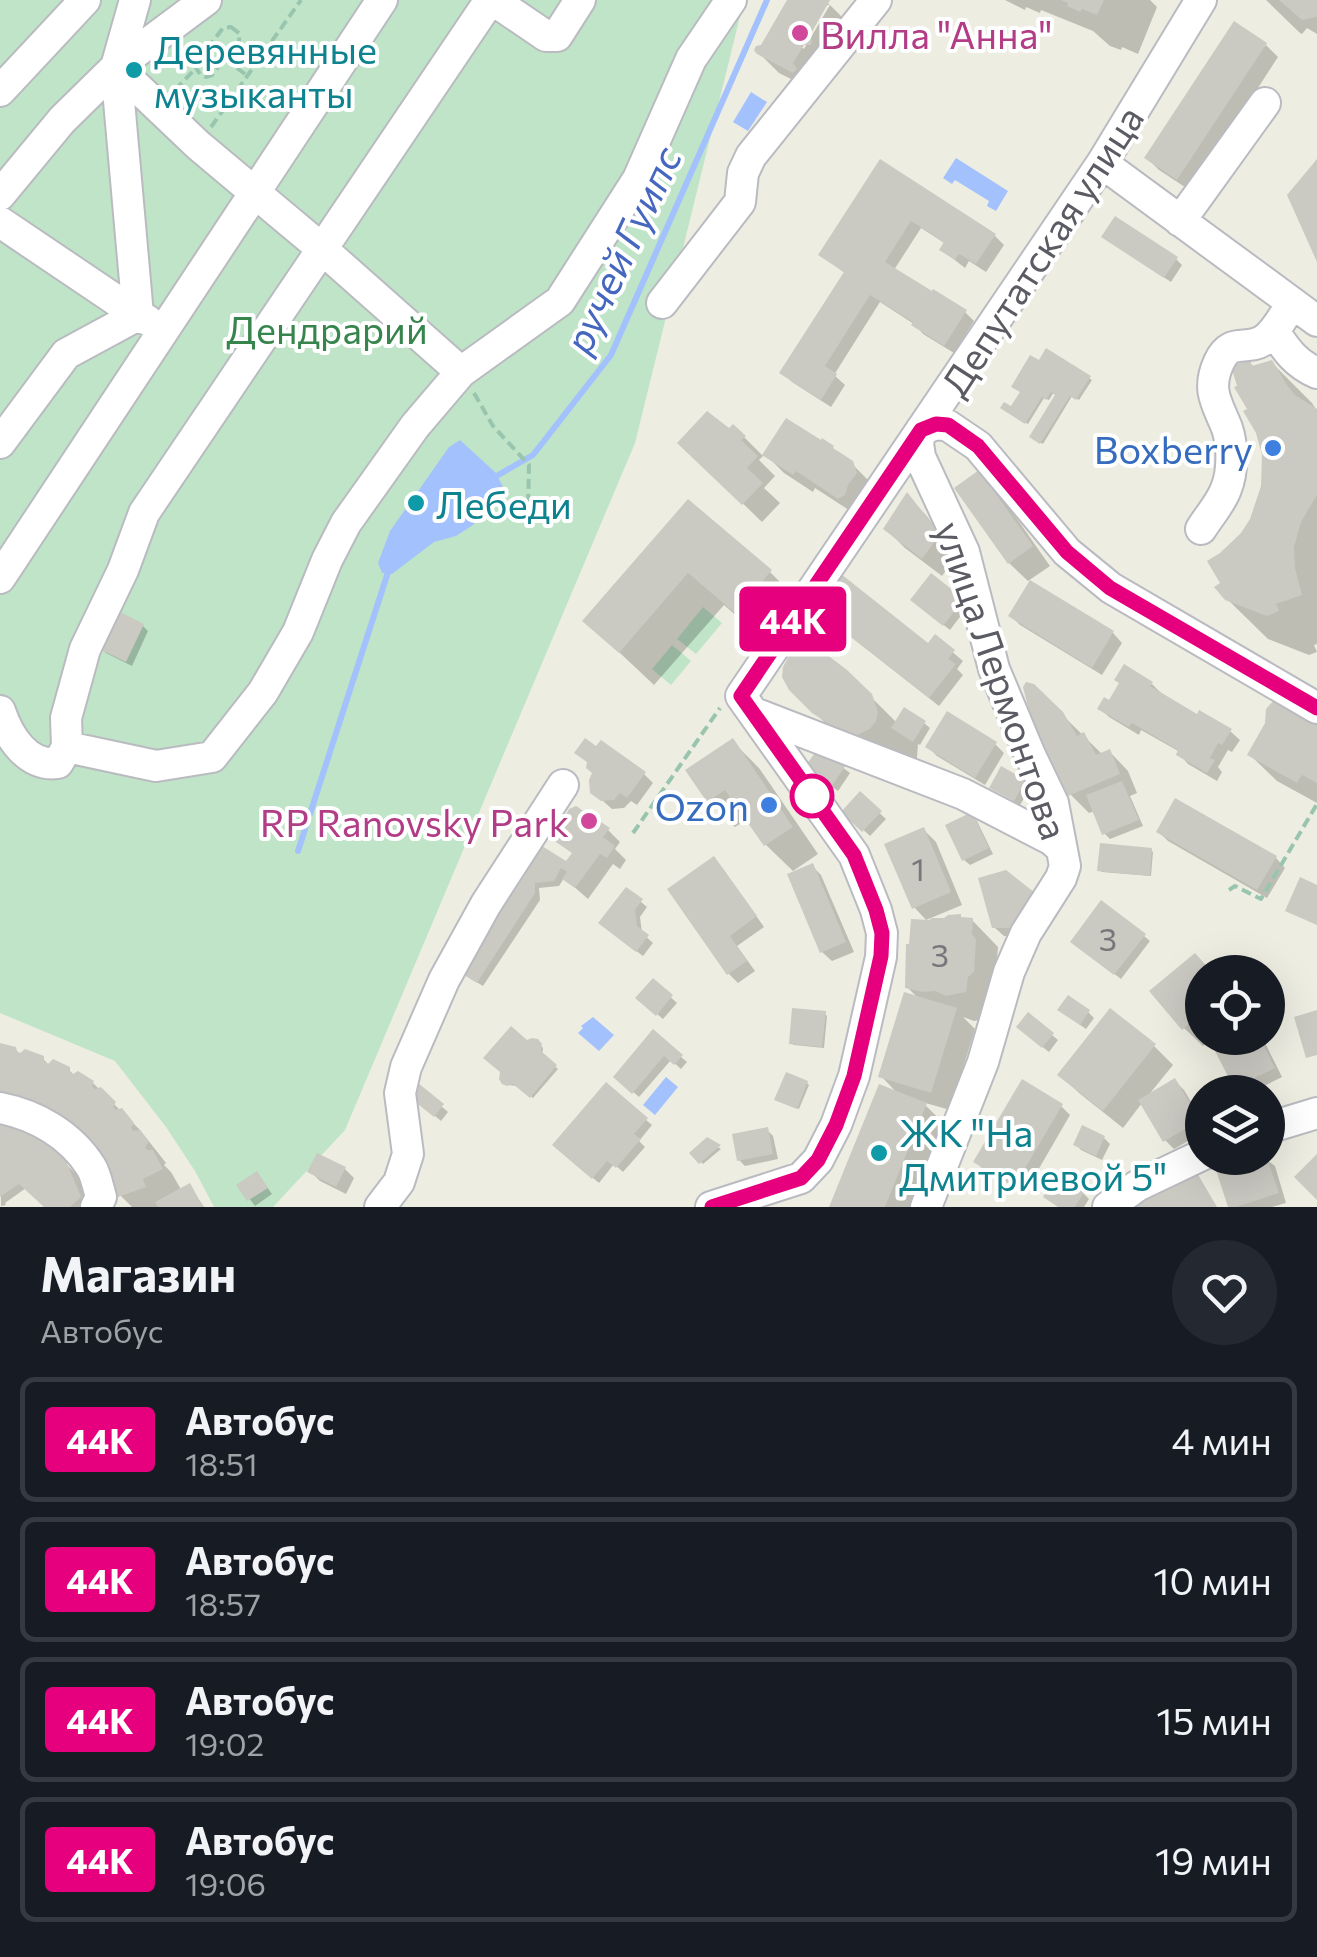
<!DOCTYPE html>
<html lang="ru">
<head>
<meta charset="utf-8">
<style>
  :root { --surface:#171b24; --page:#242831; --text:#f1f3f6; --muted:#9ea1a6; --line:#363941 }
  body { margin:0; font-family:Commissioner,sans-serif; background:var(--page); color:var(--text); height:100vh; display:flex; flex-direction:column; font-size:38px; white-space:nowrap }
  * { box-sizing:border-box; margin:0 }
  p { font-size:32px; color:var(--muted) }
  .icon { flex:none; width:55px; height:55px; fill:none; stroke:currentColor; stroke-width:2; stroke-linecap:round; stroke-linejoin:round }
  .map { position:relative; height:1207px; overflow:hidden }
  .panel { display:flex; flex-direction:column; background:var(--surface); flex:1 }
  .panel>* { flex:none }
  .badge { padding:0 20px; border-radius:8px; font-size:35px; line-height:65px }
  .buttons { position:absolute; left:1185px; top:955px; display:grid; gap:20px }
  .buttons a { display:grid; place-items:center; width:100px; height:100px; border-radius:50%; background:var(--surface); box-shadow:0 10px 40px #0002; font-size:50px }
  .map>.badge { position:absolute; translate:-50% -50%; box-shadow:0 0 0 5px #fff }
  .round { display:grid; place-items:center; flex:none; width:105px; height:105px; border-radius:52px; background:var(--page) }
  .overview { display:flex; align-items:center; justify-content:space-between; height:170px; padding:0 40px }
  h1 { font-size:48px; font-weight:700; line-height:75px }
  ul { padding:0; list-style:none }
  li { display:flex; align-items:center; gap:30px; height:125px; margin:0 20px 15px; padding:0 20px; border:5px solid var(--line); border-radius:15px }
  li div { flex:1 }
  li b { display:block; font-size:38px }
  li em { font-style:normal }
  li .badge { min-width:110px; font-weight:700; text-align:center }
  .map>svg:first-child { display:block }
  .green { fill:#bfe4c7 }
  .water { fill:#a3c2fd }
  .shadow { fill:#0003 }
  .lines { fill:none; stroke-linecap:round; stroke-linejoin:round }
  .stream { stroke:#a3c2fd; stroke-width:6 }
  .building { fill:#cac9c2 }
  .minor-casing { stroke:#babbc1; stroke-width:34 }
  .path { stroke:#99c5af; stroke-width:4; stroke-dasharray:10 5; stroke-linecap:butt }
  .minor { stroke:#fff; stroke-width:30 }
  .line-casing { stroke:#fff; stroke-width:22 }
  .line { stroke:#e6007e; stroke-width:15 }
  .hotel-dot { fill:#d1479c; stroke:#fff; stroke-width:4 }
  .culture-dot { fill:#0f9aa8; stroke:#fff; stroke-width:4 }
  .shop-dot { fill:#3f7fe0; stroke:#fff; stroke-width:4 }
  .stop-dot { fill:#fff; stroke:#e6007e; stroke-width:5 }
  .labels { text-anchor:middle; dominant-baseline:central; stroke-width:8; stroke-linejoin:round; paint-order:stroke }
  .number-label { font-size:32px; fill:#77777b }
  .hotel-label { font-size:38px; fill:#b23c85; stroke:#fff; text-anchor:start }
  .culture-label { font-size:38px; fill:#0d838f; stroke:#fff; text-anchor:start }
  .street-label { font-size:38px; fill:#5b5c63; stroke:#fff }
  .park-label { font-size:38px; fill:#37854c; stroke:#fff }
  .shop-label { font-size:38px; fill:#366cbe; stroke:#fff; text-anchor:end }
  .water-label { font-size:40px; font-style:italic; fill:#4667bf; stroke:#fff }
</style>
</head>
<body>
<div class="map">
<svg width="1317" height="1207" viewBox="0 0 1317 1207">
  <rect width="100%" height="100%" fill="#edede2"/>
  <!-- green -->
  <path class="green" d="M0 0H744L635 443 345 1130 273 1207H214L195 1171 166 1127 115 1061 0 1013Z
    M703 607 722 623 696 654 677 639Z
    M672 645 691 661 671 685 652 669Z"/>
  <!-- water -->
  <path class="water" d="M751 92 767 102 748 131 733 122Z
    M956 158 1008 191 996 211 987 206 989 201 955 180 952 184 943 178Z
    M460 440 496 473 504 489 473 525 456 536 434 542 392 574 382 573 378 563 390 531 449 447Z
    M593 1017 614 1035 599 1051 578 1033 583 1028 581 1026Z
    M666 1077 678 1087 655 1115 643 1105Z"/>
  <!-- shadow -->
  <path class="shadow" d="M790 0H823L830 5H824L800 46 804 49 830 5 847 22 813 90 779 73 759 53Z
    M1005 0H1150L1157 7 1138 54 1122 47 1121 50 1110 46 1093 31 1041 10 1040 13 1026 7 1025 10Z
    M1266 0H1317V34L1307 28 1302 34 1300 33Z
    M1266 45 1278 57 1191 191 1159 170 1147 158Z
    M880 162 995 236 1004 245 986 272 969 261 965 268 942 250 946 244 921 228 894 270 965 312 974 321 954 353 923 334 914 324 880 302 834 375 845 385 831 407 792 382 783 373 846 274 821 255Z
    M1110 242 1176 259 1182 265 1171 282Z
    M1047 352 1092 380 1079 400 1072 396 1043 444 1035 439 1058 395 1054 392 1049 400 1044 398 1028 424 1006 410H1012Z
    M1250 363 1255 368 1272 363 1312 403 1317 411V644L1314 645 1317 652 1309 655 1268 639 1226 598 1224 584 1233 545 1253 520 1259 503 1264 471V455L1250 410Z
    M734 427 763 456 759 460 775 476 764 488 780 503 762 522 699 461Z
    M765 454 851 463 871 483 858 516 815 488 813 492 784 473Z
    M979 473 998 492 1050 566 1028 581 1009 563Z
    M907 496 925 514 957 555 942 576 905 548 886 529Z
    M689 502 770 572 804 606 770 645 724 605 654 685 586 621Z
    M931 577 968 606 950 630 919 606Z
    M1030 583 1113 633 1122 643 1102 675 1020 625 1011 616Z
    M143 626 148 631 132 666 106 653 100 647Z
    M851 637 929 646 936 638 963 661 957 669 963 675 939 706Z
    M846 672 897 723H924L930 728 920 745 918 744 917 758 910 769 856 753 814 712Z
    M1152 684 1161 693 1198 717 1230 731 1240 740 1232 752 1228 750 1218 767 1222 772 1217 781 1188 764 1179 754 1180 752 1141 730 1139 735 1109 717 1100 708Z
    M1033 686 1103 755 1110 752 1128 771 1137 793 1130 796 1143 826 1110 839 1104 833 1095 811 1089 813 1070 794Z
    M1317 723V803L1277 781 1250 755Z
    M733 742 759 768 818 854 793 871 766 845 748 819 735 827 709 801Z
    M995 744 1004 753 985 785 937 756 928 747Z
    M820 750 850 773 838 791 813 773Z
    M644 774 653 783 637 805 631 801 624 808 612 809 593 792Z
    M1024 782 1030 788 1020 805 992 787Z
    M860 795 886 819 870 836 844 812Z
    M971 815 977 821 993 854 970 865 964 860Z
    M608 830 620 842 615 849 626 860 620 869 613 864 588 899 564 878 559 886 539 888 540 900 483 986 465 975 509 894 565 863Z
    M924 830 936 842 962 905 926 920 914 907Z
    M1159 832 1276 858 1285 868 1267 898 1168 841Z
    M1151 850 1153 852 1151 876 1102 872 1100 870Z
    M714 859 723 869 764 927 737 946 755 971 738 983 729 974 670 890Z
    M812 866 821 875 854 952 832 961 822 952Z
    M627 890 647 907 640 917 642 933 653 943 643 956 607 929Z
    M1046 906 1023 936H1004L994 927Z
    M972 920 998 947 992 1018 974 1021 963 1017 975 1029 950 1110 922 1102 960 1139 932 1207H832L899 1095 881 1076 919 999 907 987Z
    M1144 936 1150 941 1121 979 1079 947Z
    M1195 956 1211 972H1202V1038H1213L1203 1046 1184 1028Z
    M653 981 677 1003 663 1019 638 998Z
    M1088 1012 1094 1018 1086 1029 1066 1015Z
    M825 1014 827 1016 824 1048 794 1045 791 1043Z
    M653 1033 687 1062 681 1069 671 1060 639 1097 616 1077Z
    M1025 1033 1052 1035 1058 1040 1049 1052Z
    M1243 1038H1261L1264 1041 1282 1077 1252 1092H1242L1236 1087 1218 1050Z
    M537 1041 543 1048 542 1056 558 1069 533 1098 517 1086 507 1085 527 1043Z
    M0 1046 15 1049 22 1056 43 1059 50 1066 68 1069 75 1076 93 1083 140 1130 166 1163 164 1165 171 1172 182 1191 190 1186 204 1207H132L120 1195 103 1162Z
    M1154 1046 1173 1065 1147 1097 1175 1081 1184 1090 1202 1121V1133L1174 1149 1165 1140 1142 1103 1123 1128 1079 1093 1060 1074Z
    M807 1083 809 1085 799 1109 779 1101Z
    M606 1086 652 1125 639 1141 645 1147 623 1172 614 1164 599 1183 561 1151Z
    M419 1087 448 1112 441 1121 417 1101Z
    M1061 1106 1070 1115 1026 1191 983 1166V1169L976 1162Z
    M0 1123 64 1162 78 1176 91 1207H47L26 1188 5 1203 6 1205 1 1206Z
    M1083 1129 1104 1138 1110 1144 1102 1160 1081 1150 1076 1144Z
    M767 1130 773 1136 778 1159 745 1166 739 1160Z
    M707 1140 721 1149 703 1164 692 1153Z
    M1264 1158 1275 1166 1286 1203 1272 1207H1231L1219 1171Z
    M345 1169 354 1178 346 1194 320 1181 310 1171Z
    M262 1180 272 1194 255 1206 240 1186Z
    M1083 1193 1089 1199 1084 1207H1059Z"/>
  <g class="lines">
    <!-- stream -->
    <path class="stream" d="M493 478 533 455 611 355 767 0
      M298 851 390 566"/>
  </g>
  <!-- building -->
  <path class="building" d="M787 0H830L809 37 812 40 811 45H804L793 63 797 69 793 73 757 54 754 50 756 46 761 45Z
    M1061 0H1104L1097 15 1082 9 1080 12 1067 6 1068 3Z
    M1279 0H1317V17L1302 20Z
    M1234 21 1267 43 1177 180 1144 158Z
    M880 159 996 234 976 264 959 254 955 260 939 250 944 242 911 221 885 262 932 291 933 289 967 310 944 346 911 325 913 322 870 295 825 366 837 374 821 400 779 373 844 272 818 255Z
    M1317 159V262L1287 195Z
    M1115 216 1178 257 1164 278 1101 237Z
    M1046 348 1091 376 1076 400 1070 396 1040 444 1029 437 1055 395 1051 392 1046 400 1042 397 1025 424 1000 408 1004 402 1011 406 1020 392 1011 387 1030 355 1039 360Z
    M1250 360 1252 366 1272 360 1287 385 1295 395 1317 409V495L1301 522 1294 547 1295 568 1302 595 1276 604 1279 611 1267 616 1225 600 1214 587 1220 583 1207 561 1220 553 1241 533 1250 519 1261 486 1262 455 1256 433 1243 411 1247 409 1234 387 1237 386 1231 366Z
    M707 411 729 428 733 424 746 436 741 440 758 456 747 468 763 483 742 505 677 443Z
    M786 418 821 440 822 438 834 446 833 448 853 461 857 473 848 485 845 495 838 499 796 471 793 475 762 455Z
    M979 470 1033 546 1008 564 954 488Z
    M907 492 940 534 922 559 883 529Z
    M688 499 772 570 735 613 688 573 619 653 582 621Z
    M931 573 964 599 943 626 910 600Z
    M841 574 928 643 935 634 955 650 948 659 956 664 929 698 832 622V585Z
    M1030 580 1114 631 1092 668 1008 616Z
    M116 610 144 624 126 662 97 648Z
    M803 647 822 651 847 670 872 694 878 712 876 721 870 729 857 735 843 733 812 713 789 690 782 677 783 667 790 654Z
    M1124 664 1153 682 1150 686 1197 714 1199 710 1232 729 1222 745 1218 743 1210 758 1215 760 1207 773 1176 755 1178 750 1132 723 1129 727 1097 709 1104 697 1109 700 1119 683 1114 680Z
    M1026 682 1034 684 1063 712 1077 736 1084 732 1096 755 1110 749 1120 774 1068 796 1034 725 1027 703 1023 687Z
    M1275 699 1317 721V783L1302 775 1297 783 1247 755 1265 723 1266 709Z
    M904 707 926 721 913 742 891 728Z
    M947 711 997 742 975 778 925 747Z
    M585 738 596 746 601 740 646 772 627 798 620 793 614 800 601 801 590 793 589 780 592 773 586 768 587 762 574 753Z
    M733 738 793 827 764 846 725 790 707 802 685 770Z
    M820 746 846 765 831 787 804 768Z
    M1001 766 1026 780 1014 801 989 788Z
    M1122 781 1139 820 1102 835 1086 795Z
    M860 791 882 811 862 832 841 812Z
    M1175 798 1277 856 1257 890 1156 832Z
    M576 806 610 828 603 837 615 846 607 858 600 854 575 888 562 879 567 872 561 868 554 881 535 883V893L477 983 456 970 508 891 515 890 525 875 522 867 537 843 566 861 572 853 556 842 554 836 569 809Z
    M972 812 989 848 962 861 945 825Z
    M924 827 951 892 912 909 884 844Z
    M1100 843 1152 848 1150 876 1097 871Z
    M714 856 757 916 730 936 747 961 727 975 667 889Z
    M813 863 846 942 820 953 787 874Z
    M1006 870 1039 896 1013 928H992L978 878Z
    M1300 877 1317 885V925L1285 911Z
    M626 887 643 899 635 910 637 926 649 935 636 952 598 923Z
    M1101 900 1146 934 1114 975 1070 942Z
    M961 914V917L973 918 972 934 976 939 974 972 968 977 966 992 946 996 935 991 923 992 905 988 906 944H909L911 919 929 920 932 918H944L948 915Z
    M1195 953 1212 972H1202V1012L1182 1030 1149 991Z
    M653 978 673 995 656 1016 635 998Z
    M904 992 957 1008 931 1093 878 1077Z
    M1068 995 1090 1010 1080 1025 1057 1010Z
    M792 1008 826 1011 822 1047 789 1044Z
    M1110 1008 1156 1044 1103 1111 1057 1075Z
    M1317 1010V1055L1306 1058 1294 1017Z
    M1028 1012 1054 1033 1042 1048 1016 1027Z
    M511 1026 527 1040 532 1038 538 1039 542 1044 541 1051 557 1065 530 1098 513 1084 507 1086 502 1084 499 1079 500 1072 483 1058Z
    M653 1029 683 1055 674 1065 664 1056 632 1094 613 1077Z
    M1237 1038H1260L1275 1068 1234 1088 1214 1049Z
    M0 1043 16 1047 17 1052 20 1053 25 1049 44 1056V1062L48 1064 53 1059 70 1067V1073L73 1074 78 1071 94 1081 92 1086 95 1089 101 1087 116 1102 113 1107 116 1110 122 1108 134 1123 131 1128 134 1131 140 1130 149 1142 145 1147 147 1150H153L163 1169 143 1179 146 1187 118 1197 101 1163 0 1096Z
    M786 1072 808 1081 797 1109 774 1100Z
    M1175 1078 1200 1120 1163 1142 1138 1100Z
    M1022 1079 1063 1104 1014 1187 973 1162Z
    M606 1082 648 1118 634 1134 641 1139 616 1168 607 1161 592 1179 552 1145Z
    M418 1083 444 1104 434 1117 408 1096Z
    M879 1084 927 1103 885 1207H829Z
    M0 1120 37 1135 66 1161 81 1197 70 1207H44L19 1184 0 1197Z
    M1082 1125 1105 1136 1096 1156 1073 1145Z
    M768 1127 773 1154 737 1161 732 1134Z
    M707 1137 721 1145 699 1164 689 1153Z
    M317 1153 346 1167 336 1187 307 1172Z
    M1317 1154V1200L1294 1177Z
    M1256 1158H1267L1279 1193 1236 1207H1228L1216 1170Z
    M1193 1166 1217 1207H1122Z
    M257 1171 268 1188 247 1201 236 1185Z
    M1058 1174 1085 1191 1075 1207H1058L1043 1197Z
    M190 1183 203 1207H158L155 1202Z"/>
  <g class="lines">
    <defs>
      <path id="minor" d="M135 0 116 67 198 145 321 248 461 372
        M493 0 546 36H557L580 0
        M116 67 138 315 147 320
        M0 91 85 0
        M1102 163 1317 321
        M0 195 62 120 116 67 206 0
        M1180 221 1265 103
        M0 222 138 315 66 354 0 443
        M662 303 740 202 743 173 751 156 876 0
        M1274 331C1286 350 1296 364 1317 373
        M921 430 918 443 920 457 964 552 994 669 1030 755 1053 803 1065 866 1061 878 1026 933 1009 972 983 1062 926 1207
        M921 430 936 424 947 425 978 446 1067 552 1111 588 1317 708
        M1201 529C1209 516 1221 503 1226 489 1233 472 1233 446 1227 428 1217 403 1206 390 1219 362 1231 336 1246 352 1264 340 1276 332 1284 315 1292 303
        M0 578 382 0
        M0 711C9 738 28 767 58 763L67 747 66 718 85 649 123 570 144 513 490 0
        M754 713 963 794 1052 840 1061 848
        M67 747 156 766 212 757 263 692 298 632 327 560 346 523 415 426 461 372 560 301 638 179 691 59 731 0
        M0 1108C36 1115 71 1135 91 1167 96 1175 98 1187 101 1197L96 1207
        M1268 1128 1317 1113
        M380 1207 399 1182 408 1154 400 1093 406 1067 444 980 486 904 563 785
        M711 1207 801 1178 818 1160 836 1125 854 1076 881 957 882 933 876 910 854 855 741 696 1102 163 1201 0
        M1108 1207 1137 1186 1202 1155"/>
    </defs>
    <!-- minor casing -->
    <use href="#minor" class="minor-casing"/>
    <!-- path -->
    <path class="path" d="M231 27 240 34 239 41 212 75 206 77 200 74 196 68 197 62 223 28Z
      M225 59 245 74
      M175 90 196 68
      M211 127 301 0
      M474 393 493 426 529 465 528 512
      M633 833 720 708
      M1229 890 1235 886 1261 899 1317 804"/>
    <!-- minor -->
    <use href="#minor" class="minor"/>
  </g>
  <g class="lines">
    <defs>
      <path id="line" d="M712 1207 801 1178 818 1160 836 1125 854 1076 881 956 882 933 876 910 854 855 741 696 921 430 936 424 948 425 978 446 1067 552 1110 588 1317 708"/>
    </defs>
    <!-- line casing -->
    <use href="#line" class="line-casing"/>
    <!-- line -->
    <use href="#line" class="line"/>
  </g>
  <!-- markers -->
  <g class="hotel-dot">
    <circle cx="800" cy="33" r="10"/>
    <circle cx="589" cy="821" r="10"/>
  </g>
  <g class="culture-dot">
    <circle cx="134" cy="70" r="10"/>
    <circle cx="416" cy="503" r="10"/>
    <circle cx="879" cy="1153" r="10"/>
  </g>
  <g class="shop-dot">
    <circle cx="1273" cy="448" r="10"/>
    <circle cx="769" cy="805" r="10"/>
  </g>
  <circle class="stop-dot" cx="812" cy="796" r="20"/>
  <g class="labels">
    <!-- number labels -->
    <g class="number-label">
      <text x="918" y="868">1</text>
      <text x="1108" y="938">3</text>
      <text x="940" y="954">3</text>
    </g>
    <!-- hotel labels -->
    <g class="hotel-label">
      <text x="820" y="33">Вилла "Анна"</text>
      <text x="569" y="821" text-anchor="end">RP Ranovsky Park</text>
    </g>
    <!-- culture labels -->
    <g class="culture-label">
      <text x="154" y="48">Деревянные<tspan x="154" dy="44">музыканты</tspan></text>
      <text x="436" y="503">Лебеди</text>
      <text x="899" y="1131">ЖК "На<tspan x="899" dy="44">Дмитриевой 5"</tspan></text>
    </g>
    <!-- street labels -->
    <g class="street-label">
      <text transform="translate(1041 250) rotate(-57)">Депутатская улица</text>
      <text transform="translate(1003 680) rotate(71)">улица Лермонтова</text>
    </g>
    <!-- park labels -->
    <g class="park-label">
      <text x="327" y="328">Дендрарий</text>
    </g>
    <!-- shop labels -->
    <g class="shop-label">
      <text x="1253" y="448">Boxberry</text>
      <text x="749" y="805">Ozon</text>
    </g>
    <!-- water labels -->
    <g class="water-label">
      <text transform="translate(621 249) rotate(-65)">ручей Гуипс</text>
    </g>
  </g>
</svg>
<div class="buttons">
<a><svg class="icon" aria-label="locate" viewBox="0 0 24 24"><circle cx="12" cy="12" r="6"/><path d="M12 2v4M12 18v4M2 12h4M18 12h4"/></svg></a>
<a><svg class="icon" aria-label="layers" viewBox="0 0 24 24"><path d="M12 4l9 5-9 5-9-5zM3 14l9 5 9-5"/></svg></a>
</div>
<b class="badge" style="left:793px;top:619px;background:#e6007e;color:#fff">44К</b>
</div>
<section class="panel">
<div class="overview"><div><h1>Магазин</h1><p>Автобус</p></div><a class="round"><svg class="icon" aria-label="heart" viewBox="0 0 24 24"><path d="M12 20l-8-8c-3-5 5-10 8-4 3-6 11-1 8 4z"/></svg></a></div>
<ul>
<li><span class="badge" style="background:#e6007e;color:#fff">44К</span><div><b>Автобус</b><p>18:51</p></div><em>4 мин</em></li>
<li><span class="badge" style="background:#e6007e;color:#fff">44К</span><div><b>Автобус</b><p>18:57</p></div><em>10 мин</em></li>
<li><span class="badge" style="background:#e6007e;color:#fff">44К</span><div><b>Автобус</b><p>19:02</p></div><em>15 мин</em></li>
<li><span class="badge" style="background:#e6007e;color:#fff">44К</span><div><b>Автобус</b><p>19:06</p></div><em>19 мин</em></li>
</ul>
</section>
</body>
</html>
